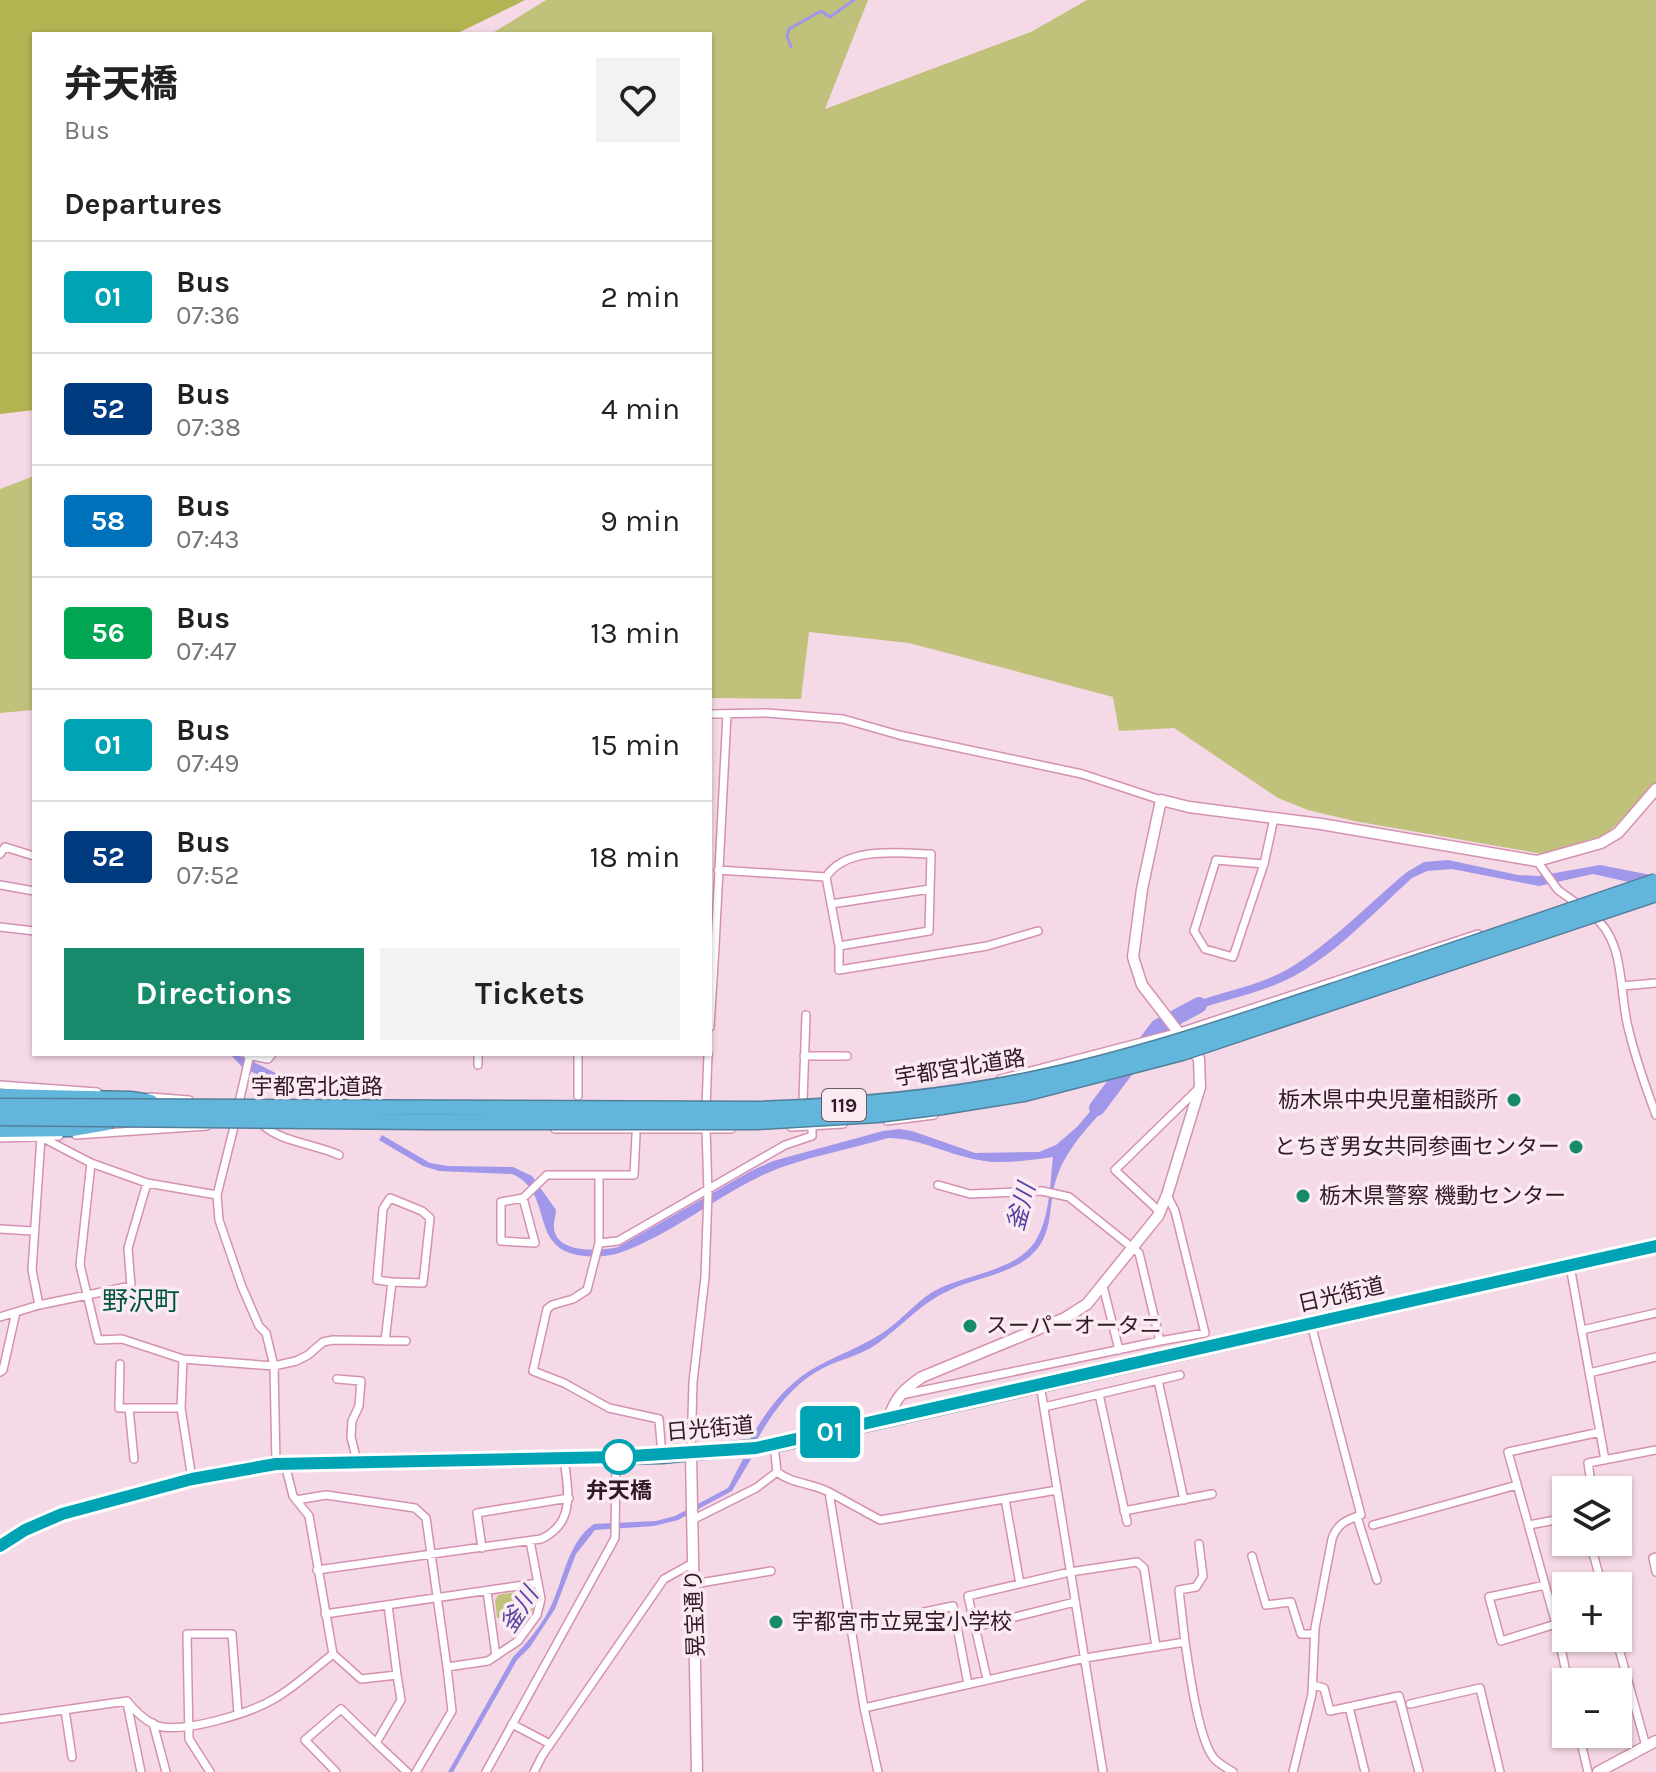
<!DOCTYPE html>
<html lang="en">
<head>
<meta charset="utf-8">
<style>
  :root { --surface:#fff; --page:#f2f2f2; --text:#222; --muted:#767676; --line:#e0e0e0; --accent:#178a6b }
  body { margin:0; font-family:Karla,"Noto Sans JP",sans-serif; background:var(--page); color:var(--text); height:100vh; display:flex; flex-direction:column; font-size:30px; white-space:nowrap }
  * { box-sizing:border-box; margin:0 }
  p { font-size:26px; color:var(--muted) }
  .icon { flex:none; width:44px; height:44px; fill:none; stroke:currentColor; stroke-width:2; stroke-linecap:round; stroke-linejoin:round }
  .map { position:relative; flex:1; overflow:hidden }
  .details { position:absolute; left:32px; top:32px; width:680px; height:1024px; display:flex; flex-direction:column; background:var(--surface); border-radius:0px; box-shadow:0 2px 6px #0004 }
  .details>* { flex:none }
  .badge { padding:0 16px; border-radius:6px; font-size:28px; line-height:52px }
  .tools { position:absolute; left:1552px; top:1476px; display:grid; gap:16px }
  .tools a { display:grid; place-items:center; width:80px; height:80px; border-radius:0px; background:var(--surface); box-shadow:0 2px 6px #0004; font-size:40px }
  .map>.badge { position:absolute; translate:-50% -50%; box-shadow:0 0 0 4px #fff }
  h2 { padding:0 32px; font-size:30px; line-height:72px }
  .round { display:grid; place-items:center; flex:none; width:84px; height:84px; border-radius:0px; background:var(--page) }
  .overview { display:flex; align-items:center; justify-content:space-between; height:136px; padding:0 32px }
  h1 { font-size:38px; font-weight:700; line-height:60px }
  .primary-button { display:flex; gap:16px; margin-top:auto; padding:16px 32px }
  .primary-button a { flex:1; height:92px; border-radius:0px; background:var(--accent); color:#fff; font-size:32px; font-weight:700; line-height:92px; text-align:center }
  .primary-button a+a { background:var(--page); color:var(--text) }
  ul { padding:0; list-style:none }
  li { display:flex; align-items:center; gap:24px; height:112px; padding:0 32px; border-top:2px solid var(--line) }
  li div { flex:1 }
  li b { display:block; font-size:30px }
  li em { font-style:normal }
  li .badge { min-width:88px; font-weight:700; text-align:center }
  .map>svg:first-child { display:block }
  .green { fill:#c0c17b }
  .forest { fill:#b3b351 }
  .water { fill:#a096ea }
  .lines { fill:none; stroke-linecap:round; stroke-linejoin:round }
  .stream { stroke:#a096ea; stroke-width:3 }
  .river { stroke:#a096ea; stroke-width:16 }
  .street-casing { stroke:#d591b2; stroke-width:10 }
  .secondary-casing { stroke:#d591b2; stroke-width:13 }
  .highway-casing { stroke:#527f9c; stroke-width:17 }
  .street { stroke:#fff; stroke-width:7 }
  .secondary { stroke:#fff; stroke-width:10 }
  .highway { stroke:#63b6db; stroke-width:14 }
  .highway-bridge-casing { stroke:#527f9c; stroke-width:17; stroke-linecap:butt }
  .highway-bridge { stroke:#63b6db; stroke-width:14 }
  .line-casing { stroke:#fff; stroke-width:18 }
  .line { stroke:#00a3b4; stroke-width:12 }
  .poi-dot { fill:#178a6b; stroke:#faeaf1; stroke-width:3 }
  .stop-dot { fill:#fff; stroke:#00a3b4; stroke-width:4 }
  .labels { text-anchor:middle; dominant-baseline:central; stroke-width:7; stroke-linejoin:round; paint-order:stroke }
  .shield { fill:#faeaf1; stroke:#6e5863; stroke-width:2 }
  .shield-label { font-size:20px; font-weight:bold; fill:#321926 }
  .street-label { font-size:22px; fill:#321926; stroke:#faeaf1 }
  .poi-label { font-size:22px; fill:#321926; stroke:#faeaf1; text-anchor:start }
  .stop-label { font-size:22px; font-weight:bold; fill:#321926; stroke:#faeaf1 }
  .water-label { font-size:24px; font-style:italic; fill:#5742a4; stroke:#faeaf1 }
  .quarter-label { font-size:26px; fill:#00543f; stroke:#faeaf1 }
</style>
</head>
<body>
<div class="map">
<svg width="1656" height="1772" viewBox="0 0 1656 1772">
  <rect width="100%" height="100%" fill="#f6d9e6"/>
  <!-- green -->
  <path class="green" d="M546 0H868L825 109 1031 32 1087 0H1656V783L1636 807 1605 835 1543 854 1354 821 1308 810 1278 798 1174 728 1119 731 1113 697 909 643 809 632 801 699 710 698V34H491Z
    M34 476V710L0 713V489Z
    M527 1590 531 1594 533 1610 530 1614 497 1618 495 1600 498 1595Z"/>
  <!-- forest -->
  <path class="forest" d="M0 0H525L456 34H34V410L0 414Z"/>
  <!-- water -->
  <path class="water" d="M1448 860 1518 875 1538 876 1600 865 1656 876V888L1593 874 1539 886 1452 869 1427 871 1412 878C1372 914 1327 964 1277 984 1246 997 1213 1002 1183 1015L1178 1008C1214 993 1255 988 1288 969 1331 944 1368 904 1407 872L1424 862Z
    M230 1054C243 1054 282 1077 297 1084L295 1091 243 1068Z
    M1108 1090 1115 1097C1094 1121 1070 1143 1058 1174 1046 1204 1057 1235 1028 1258 1006 1275 975 1278 950 1290 922 1302 902 1326 877 1344 858 1357 835 1360 816 1372 790 1387 771 1415 757 1440L749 1441C766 1411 786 1383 818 1366 842 1353 866 1345 888 1329 906 1316 919 1298 940 1288 970 1274 1018 1270 1036 1240 1050 1217 1050 1183 1053 1157 1029 1160 1003 1165 979 1160 948 1155 920 1138 888 1138 848 1150 803 1157 765 1174 715 1197 671 1235 619 1253 605 1258 580 1258 565 1251 533 1235 550 1190 512 1174L439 1171 423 1166 379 1140 382 1135 430 1163 448 1166 513 1167 532 1176 556 1210C556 1216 553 1223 554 1229 557 1254 602 1251 618 1247L751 1171 773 1161 883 1131 899 1129 912 1131 975 1153 1039 1152 1056 1145 1077 1127Z
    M743 1459H751L732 1491 678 1520 654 1526 595 1530 576 1554 555 1609 530 1647 517 1660 453 1772H448L513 1657C528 1642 542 1625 551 1606 564 1579 567 1543 594 1524L656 1521 675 1516 728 1488Z"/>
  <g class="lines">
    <!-- stream -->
    <path class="stream" d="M791 47 787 36 789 29 821 11 830 17 854 0"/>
    <!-- river -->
    <path class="river" d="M1097 1108 1158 1027 1199 1005"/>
    <defs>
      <path id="street" d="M710 714 767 713 843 719 899 735 1082 774 1161 800
        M0 854 5 847 34 856
        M1537 861 1558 890 1579 905
        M1264 864 1216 860 1194 931 1205 949 1233 957 1264 864 1274 818
        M718 870 826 877 839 946V970L987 946 1038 931
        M826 877C846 846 898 853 931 854L929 931 839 946
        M0 885 34 891
        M831 904 930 889
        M1592 915C1627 941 1618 993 1629 1031 1636 1060 1646 1088 1656 1115
        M0 927 34 931
        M710 947H715L727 714
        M1622 986 1656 983
        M710 1027 715 947
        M478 1054V1065
        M578 1054V1096
        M247 1055 268 1059 272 1054
        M804 1056H847
        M1000 1079 1180 1032 1478 934
        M0 1085 97 1092
        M150 1097 189 1100
        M803 1101 806 1015
        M238 1107 250 1054
        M706 1108 708 1054
        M236 1119 217 1195 219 1220 242 1287 259 1326 266 1333 274 1366 276 1464
        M887 1121 934 1115
        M263 1125C281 1142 315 1144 339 1155
        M791 1127 843 1124
        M555 1129H731
        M76 1135 207 1126
        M0 1138 59 1136
        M91 1163 80 1265 98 1340 122 1339 183 1359 274 1366 296 1361 308 1355 323 1342 333 1340 406 1341
        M599 1175H634L636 1135
        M938 1185 970 1194 1042 1191 1069 1197 1139 1253 1160 1341 1205 1333 1175 1211 1167 1195
        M523 1198 535 1243 501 1241V1202L523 1198 547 1175H599V1243L618 1241 785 1145 812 1136V1126
        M1160 1212 1115 1170 1198 1089
        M0 1229 33 1231
        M599 1243 587 1290 573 1299 552 1305 547 1309 533 1371 564 1383 609 1408 659 1419 662 1456
        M1570 1266 1605 1460
        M1103 1286 1119 1350
        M39 1305 32 1270 41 1137 91 1163 147 1183 217 1195
        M0 1317 39 1305 131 1286 128 1248 147 1183
        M1582 1330 1656 1313
        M385 1341 392 1282 423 1283 430 1218 422 1211 390 1198 383 1209 377 1280 392 1282
        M183 1359 181 1408 192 1479
        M120 1364 119 1408H181
        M0 1372 3 1370 16 1312
        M1589 1373 1656 1357
        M337 1379 361 1381 359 1406 352 1421 351 1437 357 1461
        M1158 1380 1184 1500
        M1040 1384 1103 1772
        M1099 1394 1127 1522
        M901 1395 1160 1341
        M1044 1407 1180 1375
        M129 1408 134 1459
        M691 1454 693 1382 705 1277 708 1193 706 1128
        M285 1464 293 1496 309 1516 333 1654 361 1679 397 1675 401 1700 376 1743 341 1709 305 1740 336 1772
        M777 1472C792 1484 812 1483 829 1492
        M1590 1490 1592 1489 1588 1463 1656 1450
        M1005 1499 1020 1584
        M296 1500 326 1495 415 1508 426 1518 447 1667
        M1124 1511 1212 1494
        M1357 1517 1377 1580
        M692 1520 756 1488 777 1472 774 1445
        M1373 1525 1517 1485
        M1529 1525 1566 1518
        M1590 1542 1602 1586
        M482 1548 477 1513 569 1498
        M1252 1556 1266 1605 1291 1602 1301 1634H1315
        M1656 1557 1653 1558 1656 1572
        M317 1570 541 1539C576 1523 568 1490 564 1459
        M694 1584 771 1571
        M1545 1585 1489 1597 1501 1641 1556 1624
        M487 1591 496 1656
        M388 1605 397 1675
        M325 1614 538 1583
        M905 1616 953 1606 968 1684
        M975 1627 1075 1602
        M1616 1638 1646 1746
        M1185 1642 1179 1590 1196 1587 1203 1576 1199 1544
        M987 1679 968 1596 1070 1572 1137 1562 1144 1568 1156 1647
        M1568 1682 1556 1624 1508 1452 1600 1432
        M1313 1685 1324 1688 1330 1711 1399 1696 1419 1772
        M127 1703 141 1772
        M1410 1704 1480 1688 1500 1772
        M1349 1707 1365 1772
        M864 1708 1085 1658 1185 1642C1189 1668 1198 1737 1213 1757 1217 1763 1227 1768 1233 1772
        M65 1710 72 1757
        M0 1719 127 1701C134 1710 145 1720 155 1725 181 1735 250 1713 274 1699 295 1687 314 1669 333 1654
        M153 1723 166 1772
        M512 1724 550 1744
        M1579 1734 1588 1772
        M376 1743 407 1772
        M210 1772 189 1739 187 1634H232L238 1713
        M416 1772 452 1711 447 1667 488 1661 518 1641 537 1615 541 1599 530 1541
        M486 1772 615 1538 616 1457
        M534 1772 542 1756 664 1579 693 1563
        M878 1772 864 1708 829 1492 880 1520 1057 1490
        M1293 1772 1312 1694 1315 1628 1332 1539C1337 1524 1346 1520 1361 1515L1311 1324"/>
      <path id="secondary" d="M889 1418C895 1398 904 1389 922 1377L1065 1318 1087 1304 1158 1216 1167 1195 1200 1087 1199 1059 1142 985 1133 957 1142 889 1161 800 1189 807 1321 824 1537 861 1601 843 1618 833 1656 789
        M691 1454 697 1772
        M1598 1772 1656 1741"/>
      <path id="highway" d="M0 1096 130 1099 151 1102
        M0 1130 72 1129 107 1123
        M0 1546 25 1530 62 1514 192 1479 276 1464 662 1456 774 1445 1656 1246"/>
    </defs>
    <!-- street casing -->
    <use href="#street" class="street-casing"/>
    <!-- secondary casing -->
    <use href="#secondary" class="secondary-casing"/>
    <!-- highway casing -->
    <use href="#highway" class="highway-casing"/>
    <!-- street -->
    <use href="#street" class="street"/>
    <!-- secondary -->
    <use href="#secondary" class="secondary"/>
    <!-- highway -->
    <use href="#highway" class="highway"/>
    <defs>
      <path id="highway-bridge" d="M0 1106 758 1109C847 1106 936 1099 1023 1081 1133 1059 1240 1022 1347 986 1450 951 1553 916 1656 881
        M0 1118 426 1122H757L877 1115 942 1107 1024 1094 1182 1053 1656 894"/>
    </defs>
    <!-- highway-bridge casing -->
    <use href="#highway-bridge" class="highway-bridge-casing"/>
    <!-- highway-bridge -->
    <use href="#highway-bridge" class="highway-bridge"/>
  </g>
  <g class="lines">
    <defs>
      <path id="line" d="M0 1546 25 1530 62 1514 192 1479 276 1464 616 1457 756 1448 1656 1246"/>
    </defs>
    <!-- line casing -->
    <use href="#line" class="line-casing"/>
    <!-- line -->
    <use href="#line" class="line"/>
  </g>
  <!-- markers -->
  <g class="poi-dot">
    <circle cx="1514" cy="1100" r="8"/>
    <circle cx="1576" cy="1147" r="8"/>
    <circle cx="1303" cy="1196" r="8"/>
    <circle cx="970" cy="1326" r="8"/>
    <circle cx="776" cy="1622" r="8"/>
  </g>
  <circle class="stop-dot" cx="619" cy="1457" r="16"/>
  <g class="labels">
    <!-- shield labels -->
    <rect class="shield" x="822" y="1089" width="44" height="32" rx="6"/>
    <g class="shield-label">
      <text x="844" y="1105">119</text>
    </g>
    <!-- street labels -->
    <g class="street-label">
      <text transform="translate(960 1068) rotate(-9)">宇都宮北道路</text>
      <text x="317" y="1087">宇都宮北道路</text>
      <text transform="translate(1341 1295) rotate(-13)">日光街道</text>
      <text transform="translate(710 1429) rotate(-5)">日光街道</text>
      <text transform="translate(695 1613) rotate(-92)">晃宝通り</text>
    </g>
    <!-- poi labels -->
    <g class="poi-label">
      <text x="1498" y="1100" text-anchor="end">栃木県中央児童相談所</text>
      <text x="1560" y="1147" text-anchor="end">とちぎ男女共同参画センター</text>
      <text x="1319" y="1196">栃木県警察 機動センター</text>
      <text x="986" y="1326">スーパーオータニ</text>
      <text x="792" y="1622">宇都宮市立晃宝小学校</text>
    </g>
    <!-- stop labels -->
    <g class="stop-label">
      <text x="619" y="1491">弁天橋</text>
    </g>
    <!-- water labels -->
    <g class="water-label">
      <text transform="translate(1021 1207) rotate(-75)">釜川</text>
      <text transform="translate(519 1610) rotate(-57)">釜川</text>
    </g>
    <!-- quarter labels -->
    <g class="quarter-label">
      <text x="141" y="1301">野沢町</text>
    </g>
  </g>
</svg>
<div class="tools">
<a><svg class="icon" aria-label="layers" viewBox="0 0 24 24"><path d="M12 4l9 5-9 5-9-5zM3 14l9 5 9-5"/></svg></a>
<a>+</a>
<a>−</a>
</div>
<b class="badge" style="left:830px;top:1432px;background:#00a3b4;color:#fff">01</b>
<section class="details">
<div class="overview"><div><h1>弁天橋</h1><p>Bus</p></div><a class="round"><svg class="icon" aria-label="heart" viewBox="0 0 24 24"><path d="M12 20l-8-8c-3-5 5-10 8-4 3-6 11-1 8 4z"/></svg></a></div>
<h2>Departures</h2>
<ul>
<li><span class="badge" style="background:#00a3b4;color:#fff">01</span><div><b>Bus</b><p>07:36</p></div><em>2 min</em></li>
<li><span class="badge" style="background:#003b80;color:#fff">52</span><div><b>Bus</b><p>07:38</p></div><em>4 min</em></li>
<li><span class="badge" style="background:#0072bc;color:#fff">58</span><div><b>Bus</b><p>07:43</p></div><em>9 min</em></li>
<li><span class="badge" style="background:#00a651;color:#fff">56</span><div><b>Bus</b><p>07:47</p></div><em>13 min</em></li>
<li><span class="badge" style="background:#00a3b4;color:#fff">01</span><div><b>Bus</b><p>07:49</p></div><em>15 min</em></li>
<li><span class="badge" style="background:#003b80;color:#fff">52</span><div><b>Bus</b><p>07:52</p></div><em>18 min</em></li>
</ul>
<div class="primary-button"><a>Directions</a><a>Tickets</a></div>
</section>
</div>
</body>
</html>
